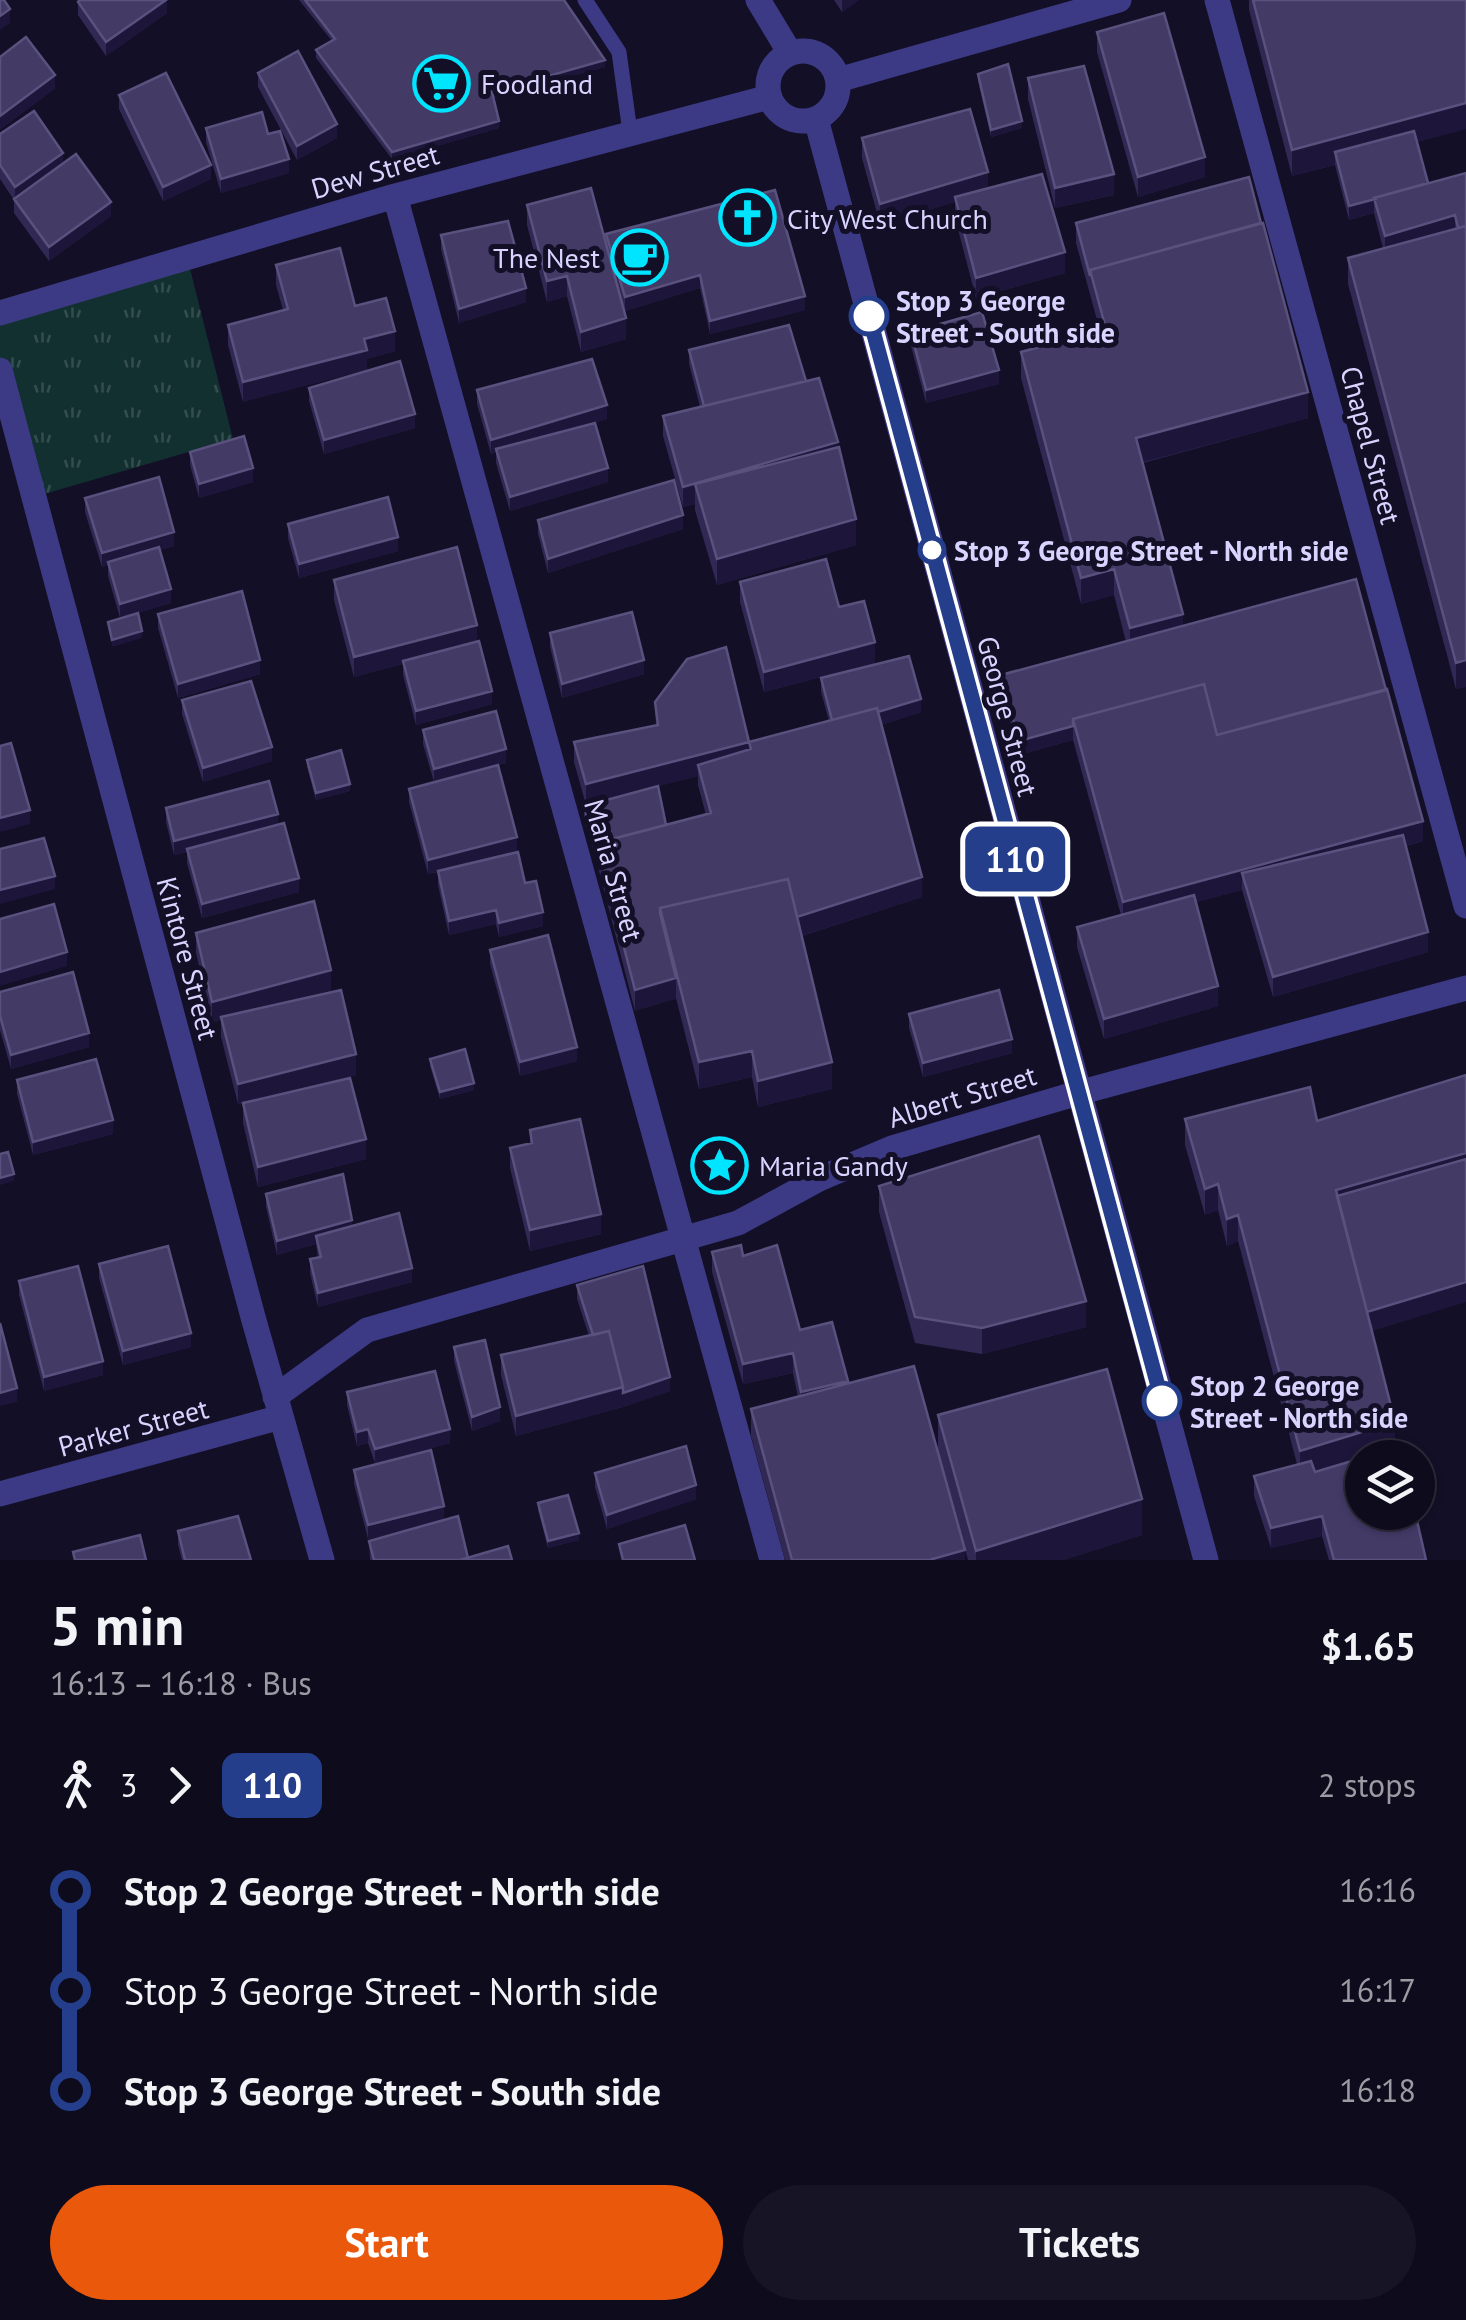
<!DOCTYPE html>
<html lang="en">
<head>
<meta charset="utf-8">
<style>
  :root { --surface:#0e0b1c; --page:#171425; --text:#f1f3f6; --muted:#9b9ba3; --line:#2e2b3b; --accent:#ea580c }
  body { margin:0; font-family:"PT Sans",sans-serif; background:var(--page); color:var(--text); height:100vh; display:flex; flex-direction:column; font-size:38px; white-space:nowrap }
  * { box-sizing:border-box; margin:0 }
  p { font-size:32px; color:var(--muted) }
  .icon { flex:none; width:55px; height:55px; fill:none; stroke:currentColor; stroke-width:2; stroke-linecap:round; stroke-linejoin:round }
  .map { position:relative; height:1560px; overflow:hidden }
  .drawer { display:flex; flex-direction:column; background:var(--surface); flex:1 }
  .drawer>* { flex:none }
  .badge { padding:0 20px; border-radius:15px; font-size:35px; line-height:65px }
  .fabs { position:absolute; left:1345px; top:1440px; display:grid; gap:20px }
  .fabs a { display:grid; place-items:center; width:90px; height:90px; border-radius:50%; background:var(--surface); box-shadow:0 2px 8px #0004,0 0 0 2px var(--line); font-size:50px }
  .map>.badge { position:absolute; translate:-50% -50%; box-shadow:0 0 0 5px #fff }
  .legs { display:flex; align-items:center; gap:15px; height:110px; padding:0 50px; font-size:32px }
  .legs p { margin-inline-start:auto }
  .head { display:flex; align-items:center; justify-content:space-between; height:170px; padding:0 50px }
  h1 { font-size:55px; font-weight:700; line-height:75px }
  .cta { display:flex; gap:20px; margin-top:auto; padding:20px 50px }
  .cta a { flex:1; height:115px; border-radius:60px; background:var(--accent); color:#fff; font-size:40px; font-weight:700; line-height:115px; text-align:center }
  .cta a+a { background:var(--page); color:var(--text) }
  ul { padding:0 50px; list-style:none }
  li { display:flex; align-items:center; gap:35px; height:100px; font-size:38px }
  li i { display:grid; place-items:center; width:15px; height:100%; margin:0 12px; background:currentColor }
  li i::after { content:''; width:25px; height:25px; margin:-12px; border:8px solid; border-radius:50%; background:var(--surface) }
  li p { margin-inline-start:auto }
  li:first-child i { background:linear-gradient(#0000 50%,currentColor 0) }
  li:last-child i { background:linear-gradient(currentColor 50%,#0000 0) }
  .map>svg:first-child { display:block }
  .grass { fill:url(#grass-tufts) }
  .lines { fill:none; stroke-linecap:round; stroke-linejoin:round }
  .lane { stroke:#3d3a85; stroke-width:15 }
  .street { stroke:#3d3a85; stroke-width:25 }
  .wall { fill:#312854; fill-rule:evenodd }
  .shaded-wall { fill:#1d163a }
  .building { fill:#433a66; stroke:#5a527e; stroke-width:2.5 }
  .line-1-casing { stroke:#fff; stroke-width:22 }
  .line-1 { stroke:#243e8c; stroke-width:15 }
  .stop-1-dot { fill:#fff; stroke:#243e8c; stroke-width:5 }
  .labels { text-anchor:middle; dominant-baseline:central; stroke-width:10; stroke-linejoin:round; paint-order:stroke }
  .poi-label { font-size:28px; fill:#d9d4ff; stroke:#130f26; text-anchor:start }
  .street-label { font-size:28px; fill:#d9d4ff; stroke:#130f26 }
  .stop-label { font-size:28px; font-weight:bold; fill:#d9d4ff; stroke:#130f26; text-anchor:start }
</style>
</head>
<body>
<div class="map">
<svg width="1466" height="1560" viewBox="0 0 1466 1560">
  <defs>
    <pattern id="grass-tufts" width="24" height="20" patternUnits="userSpaceOnUse" patternTransform="scale(2.5)"><rect width="24" height="20" fill="#12302f"/><path d="M3 7l-1-3M5 7V3M7 7l1-3M15 17l-1-3M17 17v-4M19 17l1-3" fill="none" stroke="#344d4e"/></pattern>
  </defs>
  <rect width="100%" height="100%" fill="#130f26"/>
  <!-- grass -->
  <path class="grass" d="M187 257 233 439 34 497 0 370V313Z"/>
  <g class="lines">
    <!-- lane -->
    <path class="lane" d="M585 0 619 52 630 132"/>
    <!-- street -->
    <path class="street" d="M758 0 790 53
      M1217 0 1466 906
      M768 86a35 35 0 1 1 70 0a35 35 0 1 1-70 0Z
      M838 80 1119 0
      M816 119 1206 1560
      M395 196 772 1560
      M0 313 395 196 769 97
      M0 370 253 1317 322 1560
      M275 1397 367 1330 738 1223 819 1179 892 1148 1078 1093 1466 988
      M0 1494 281 1417"/>
  </g>
  <!-- wall -->
  <path class="wall" d="M167 0V13L106 56 78 15V2Z
    M299 0H564L605 67 494 98 499 128 392 159 316 58V50L332 41Z
    M834 0H859L842 12Z
    M1249 0H1466L1417 142 1428 183 1466 173V687L1456 689 1348 284V258L1383 248 1374 213 1349 220 1335 165 1292 176 1249 10Z
    M1097 32 1205 177 1138 197 1097 52Z
    M258 73 337 138 297 160 258 87Z
    M978 74 1022 128 991 137 978 81Z
    M1028 78 1114 195 1055 208 1028 99Z
    M119 95 211 179 163 201 119 109Z
    M206 128 289 173 221 193 206 142Z
    M0 134 63 164 111 216 49 261 14 213V200L0 179Z
    M862 138 988 189 1065 273 976 298 955 218V202L880 224 862 158Z
    M527 205 606 245V234L805 310 710 334 700 288 625 311 626 339 581 352 567 296 547 302 527 225Z
    M1076 223 1308 418 1143 463 1183 626 1423 841 1406 846 1428 952 1273 997 1242 890 1196 902 1218 1006 1104 1039 1077 947V927L1121 915 1073 740 1019 755 1001 689V675L1126 642 1114 595 1081 604 1021 378V352L1100 331 1076 243Z
    M441 235 526 302 459 323 441 249Z
    M276 265 355 306 395 351 367 359 243 402 228 345V325L283 310 276 285Z
    M911 332 999 384 926 403 911 346Z
    M689 350 806 381 838 447 856 545 717 585 695 510V504L683 507 663 436V416L700 407 689 364Z
    M309 388 415 428 324 454 309 401Z
    M477 390 607 419 569 430 608 482 510 511 496 463V452L491 454 477 404Z
    M190 452 253 482 199 498 190 465Z
    M85 498 174 546 160 550 171 603 120 618 108 576V565L102 567 85 512Z
    M538 520 683 529 548 573 538 534Z
    M288 524 398 551 299 578 288 538Z
    M334 580 477 641 492 704 416 725 403 675V664L354 677 334 600Z
    M740 582 839 607 875 663 764 692 740 602Z
    M158 614 260 674 178 698 158 628Z
    M550 633 644 674 562 698 550 647Z
    M821 678 921 712 881 725 922 897 802 936 832 1089 758 1107 752 1077 699 1089 676 998 635 1011 597 863 584 820V806L658 786 586 805 574 762V742L656 726 655 702 749 742 829 721 821 692ZM698 776V785L706 815 666 825 658 786Z
    M182 700 272 761 203 782 182 714Z
    M423 730 506 763 498 765 517 851 463 865 525 883 543 926 499 937 496 924 449 935 438 885V872L428 874 409 802V789L434 782 423 744Z
    M307 760 350 791 316 800 307 767Z
    M166 808 278 824 299 892 202 918 187 863V852L174 855 166 822Z
    M196 933 331 990 283 1003 356 1075 253 1101 366 1159 258 1187 243 1123V1103L238 1104 221 1037V1020L212 1023 196 953Z
    M490 950 577 1061 520 1076 490 964Z
    M0 992 89 1047 11 1069 0 1030Z
    M909 1014 1012 1053 923 1077 909 1028Z
    M430 1059 474 1090 440 1099 430 1066Z
    M17 1080 113 1134 33 1155 17 1094Z
    M1185 1119 1317 1121 1372 1331 1395 1448 1426 1560H1329L1322 1536 1271 1548 1254 1496V1476L1297 1464 1238 1241 1227 1246 1218 1210 1205 1215 1185 1145Z
    M530 1130 601 1234 530 1251 510 1168V1148L530 1144Z
    M879 1186 1086 1327 982 1354 915 1343 879 1212Z
    M266 1194 352 1226 412 1282 318 1307 310 1273V1259L318 1258 316 1244 277 1255 266 1207Z
    M712 1252 743 1256 800 1330 848 1383 965 1560H785L751 1436V1409L798 1397 793 1373 743 1384 712 1272Z
    M99 1264 191 1347 123 1365 99 1278Z
    M19 1281 103 1375 44 1391 19 1295Z
    M577 1285 670 1391 623 1407 516 1436 501 1375V1355L589 1336 577 1299Z
    M454 1347 500 1421 472 1431 454 1361Z
    M347 1392 450 1443 375 1463 368 1443 357 1446 347 1405Z
    M938 1415 1142 1535 1063 1560H968L938 1451Z
    M354 1470 444 1520 468 1558 512 1560H370L369 1541 444 1520 368 1539 354 1484Z
    M595 1473 696 1499 607 1529 595 1487Z
    M538 1503 579 1540 548 1548 538 1510Z
    M178 1531 251 1560H182L178 1545Z"/>
  <!-- shaded-wall -->
  <path class="shaded-wall" d="M166 0H167V13L106 56V42Z
    M842 0H859L842 12Z
    M10 9V23L0 30V16Z
    M605 60V67L492 99V92Z
    M55 75V89L0 130V116Z
    M1466 103V129L1338 164 1335 152V165L1292 176V150Z
    M499 121V128L392 159V152Z
    M1022 121V128L991 137V130Z
    M337 124V138L297 160V146Z
    M63 153V167L15 200V187Z
    M1205 157V177L1138 197V177Z
    M289 159V173L221 193V179Z
    M211 165V179L163 201V187Z
    M988 172V192L955 197V202L880 224V204Z
    M1114 174V195L1055 208V188Z
    M1374 199V213L1349 220V206Z
    M111 202V216L49 261V247Z
    M1455 215V236L1385 256V236Z
    M1065 252V273L976 298V278Z
    M700 275V288L625 311V297Z
    M567 276V296L547 302V281Z
    M526 288V302L459 323V309Z
    M805 296V310L710 334V321Z
    M626 318V339L581 352V332Z
    M395 331V351L367 359V370L243 402V382L364 339Z
    M999 370V384L926 403V390Z
    M1308 392V418L1136 464V438Z
    M607 405V419L491 454V440Z
    M415 414V428L324 454V440Z
    M838 442V462L695 484V504L683 507V487Z
    M253 468V482L199 498V484Z
    M608 468V482L510 511V497Z
    M683 515V529L548 573V559Z
    M856 519V545L717 585V559Z
    M174 532V546L102 567V553Z
    M398 537V551L299 578V564Z
    M1114 569V595L1081 604V578Z
    M171 589V603L120 618V604Z
    M1183 614V640L1130 655V628Z
    M477 625V645L354 677V657Z
    M142 631V638L112 647V640Z
    M875 642V663L764 692V672Z
    M260 660V674L178 698V684Z
    M644 660V674L562 698V684Z
    M1466 660V687L1456 689V663Z
    M492 691V704L416 725V711Z
    M921 699V712L834 740V726Z
    M1073 726V740L1019 755V741Z
    M749 742V762L698 765V776L586 805V784Z
    M272 747V761L203 782V768Z
    M506 749V763L434 783V769Z
    M350 784V791L316 800V793Z
    M30 810V824L0 832V818Z
    M278 814V828L174 855V841Z
    M1423 821V841L1247 889 1242 873V890L1123 922V902Z
    M517 837V851L428 874V860Z
    M55 876V889L0 904V890Z
    M922 877V897L795 938V918Z
    M299 878V892L202 918V904Z
    M496 910V924L449 935V921Z
    M543 912V926L499 937V923Z
    M1428 932V952L1273 997V977Z
    M67 952V966L0 986V972Z
    M331 970V990L212 1023V1002Z
    M676 978V999L635 1011V990Z
    M1218 986V1006L1104 1039V1019Z
    M89 1033V1047L11 1069V1055Z
    M1012 1039V1053L923 1077V1063Z
    M577 1047V1061L520 1076V1062Z
    M752 1051V1077L699 1089V1062Z
    M356 1054V1075L238 1104V1084Z
    M832 1062V1089L758 1107V1081Z
    M474 1083V1090L440 1099V1092Z
    M113 1120V1134L33 1155V1142Z
    M366 1139V1159L258 1187V1167Z
    M1466 1153V1179L1341 1215 1336 1190Z
    M14 1174V1181L0 1185V1178Z
    M1218 1184V1210L1205 1215V1189Z
    M601 1214V1234L530 1251V1230Z
    M1238 1215V1241L1227 1246V1219Z
    M352 1220V1234L316 1236V1244L277 1255V1241Z
    M412 1268V1282L318 1307V1293Z
    M1466 1282V1302L1366 1333V1313Z
    M1086 1301V1327L982 1354V1328Z
    M191 1333V1347L123 1365V1351Z
    M793 1353V1373L743 1384V1364Z
    M103 1361V1375L44 1391V1377Z
    M670 1377V1391L623 1407V1393Z
    M848 1381V1401L801 1412V1392Z
    M623 1387V1407L516 1436V1416Z
    M17 1388V1402L0 1406V1393Z
    M500 1407V1421L472 1431V1417Z
    M1395 1422V1448L1300 1477V1451Z
    M368 1429V1443L357 1446V1432Z
    M450 1429V1443L375 1463V1449Z
    M696 1485V1499L607 1529V1515Z
    M1142 1499V1535L1063 1560H976V1551Z
    M444 1506V1520L368 1539V1525Z
    M1322 1516V1536L1271 1548V1528Z
    M579 1533V1540L548 1548V1541Z
    M965 1550V1560H929Z"/>
  <!-- building -->
  <path class="building" d="M0 0H4L10 9 0 16Z
    M80 0H166L106 42 78 2Z
    M305 0H564L605 60 492 92 499 121 392 152 316 50 335 39Z
    M1253 0H1466V103L1292 150Z
    M1164 13 1205 157 1138 177 1097 32Z
    M26 37 55 75 0 116V57Z
    M298 51 337 124 297 146 258 73Z
    M1008 64 1022 121 991 130 978 74Z
    M1084 66 1114 174 1055 188 1028 78Z
    M166 73 211 165 163 187 119 95Z
    M970 109 988 172 880 204 862 138Z
    M34 111 63 153 15 187 0 165V134Z
    M262 112 268 134 280 131 289 159 221 179 206 128Z
    M1414 131 1428 183 1374 198 1375 199 1349 206 1335 152Z
    M76 154 111 202 49 247 14 199Z
    M1466 173V226L1458 228 1455 215 1385 236 1374 198Z
    M1042 174 1065 252 976 278 955 197Z
    M1249 177 1261 223 1090 270V276L1076 223Z
    M591 188 626 318 581 332 567 276 547 281 527 205Z
    M775 190 805 296 710 321 700 275 625 297 606 234Z
    M508 221 526 288 459 309 441 235Z
    M1263 223 1308 392 1136 438 1183 614 1130 628 1114 569 1081 578 1021 352 1106 329 1090 270Z
    M1466 226V660L1456 663 1348 258Z
    M340 248 355 306 386 298 395 331 364 339 367 350 243 382 228 325 288 309 276 265Z
    M982 312 999 370 926 390 911 332Z
    M789 325 806 381 704 406 689 350Z
    M592 359 607 405 491 440 477 390Z
    M400 361 415 414 324 440 309 388Z
    M819 378 838 442 683 487 663 416Z
    M595 423 608 468 510 497 496 449Z
    M244 436 253 468 199 484 190 452Z
    M839 447 856 519 717 559 695 484Z
    M159 477 174 532 102 553 85 498Z
    M674 480 683 515 548 559 538 520Z
    M388 497 398 537 299 564 288 524Z
    M159 547 171 589 120 604 108 562Z
    M457 547 477 625 354 657 334 580Z
    M826 559 839 607 864 601 875 642 764 672 740 582Z
    M1356 579 1386 690 1217 735 1204 684 1073 719V726L1019 741 1001 675Z
    M242 591 260 660 178 684 158 614Z
    M632 612 644 660 562 684 550 633Z
    M138 613 142 631 112 640 108 622Z
    M479 641 492 691 416 711 403 661Z
    M726 647 749 742 877 708 922 877 797 917 788 879 660 908V913L676 978 635 990 597 843 711 813 698 765 751 749 749 742 586 784 574 742 658 725 655 702 687 659Z
    M909 656 921 699 878 712 877 708 832 720 821 678Z
    M251 681 272 747 203 768 182 700Z
    M1204 684 1217 735 1387 689 1423 821 1123 902 1073 719Z
    M496 711 506 749 434 769 423 730Z
    M11 743 30 810 0 818V746Z
    M341 750 350 784 316 793 307 760Z
    M498 765 517 837 428 860 409 789Z
    M269 781 278 814 174 841 166 808Z
    M658 786 666 825 597 843V850L584 806Z
    M284 823 299 878 202 904 187 849Z
    M1403 835 1428 932 1273 977 1242 873Z
    M44 838 55 876 0 890V849Z
    M518 852 525 883 536 881 543 912 499 923 496 910 449 921 438 871Z
    M788 879 832 1062 758 1081 752 1051 699 1062 660 908Z
    M1194 895 1218 986 1104 1019 1077 927Z
    M314 901 331 970 212 1002 196 933Z
    M54 904 67 952 0 972V919Z
    M548 935 577 1047 520 1062 490 950Z
    M73 972 89 1033 11 1055 0 1016V992Z
    M341 990 356 1054 238 1084 221 1017Z
    M999 990 1012 1039 923 1063 909 1014Z
    M465 1049 474 1083 440 1092 430 1059Z
    M96 1059 113 1120 33 1142 17 1080Z
    M1466 1075V1153L1336 1190 1395 1422 1300 1451 1238 1215 1227 1219 1218 1184 1205 1189 1185 1119 1310 1087 1317 1121Z
    M350 1078 366 1139 258 1167 243 1103Z
    M580 1119 601 1214 530 1230 510 1148 532 1143 530 1130Z
    M1039 1136 1086 1301 982 1328 915 1317 879 1186Z
    M8 1152 14 1174 0 1178V1154Z
    M1466 1159V1282L1367 1312 1337 1196Z
    M343 1174 352 1220 277 1241 266 1194Z
    M399 1213 412 1268 318 1293 310 1259 321 1257 316 1236Z
    M741 1245 743 1256 777 1245 800 1330 832 1322 848 1381 801 1392 793 1353 743 1364 712 1252Z
    M168 1246 191 1333 123 1351 99 1264Z
    M78 1266 103 1361 44 1377 19 1281Z
    M643 1266 670 1377 623 1393V1387L609 1331 593 1335 577 1285Z
    M0 1323 17 1388 0 1393Z
    M609 1331 623 1387 516 1416 501 1355Z
    M485 1340 500 1407 472 1417 454 1347Z
    M914 1366 965 1550 929 1560H792L751 1409Z
    M1107 1369 1142 1499 976 1551 938 1415Z
    M435 1371 450 1429 375 1449 368 1429 357 1432 347 1392Z
    M686 1446 696 1485 607 1515 595 1473Z
    M1400 1447 1402 1458H1365Z
    M431 1450 444 1506 368 1525 354 1470Z
    M1362 1458V1512H1415L1426 1560H1334L1322 1516 1271 1528 1254 1476 1311 1461 1315 1472Z
    M568 1495 579 1533 548 1541 538 1503Z
    M238 1516 251 1560H185L178 1531Z
    M458 1516 468 1558 460 1560H374L369 1541Z
    M685 1525 695 1560H623L619 1544Z
    M140 1535 146 1560H75L73 1552Z
    M508 1546 512 1560H460Z"/>
  <g class="lines">
    <defs>
      <path id="line-1" d="M869 316 1162 1401"/>
    </defs>
    <!-- line-1 casing -->
    <use href="#line-1" class="line-1-casing"/>
    <!-- line-1 -->
    <use href="#line-1" class="line-1"/>
  </g>
  <!-- icons -->
  <defs>
    <symbol id="supermarket-ring" viewBox="-11 -11 22 22"><circle r="9.5" fill="#130f26" stroke="#00e5ff" stroke-width="1.5"/><path d="M-6-5.5h2.5l.6 2H6L4.5 2H-2.5L-4.4-4H-6ZM-1.5 3.2a1.3 1.3 0 1 0 .1 0ZM3 3.2a1.3 1.3 0 1 0 .1 0Z" fill="#00e5ff"/></symbol>
    <symbol id="church-ring" viewBox="-11 -11 22 22"><circle r="9.5" fill="#130f26" stroke="#00e5ff" stroke-width="1.5"/><path d="M-1.2-6h2.4v3.5h3.3v2.4h-3.3V6h-2.4V-.1h-3.3v-2.4h3.3Z" fill="#00e5ff"/></symbol>
    <symbol id="cafe-ring" viewBox="-11 -11 22 22"><circle r="9.5" fill="#130f26" stroke="#00e5ff" stroke-width="1.5"/><path d="M-5.5-4.5H6V0H3Q3 3.5 0 3.5H-2.5Q-5.5 3.5-5.5 0ZM3-3.2v2h1.7v-2ZM-6 4.5H4V6H-6Z" fill="#00e5ff"/></symbol>
    <symbol id="sight-ring" viewBox="-11 -11 22 22"><circle r="9.5" fill="#130f26" stroke="#00e5ff" stroke-width="1.5"/><path d="M0-6L1.8-2.2L6-1.7L2.9 1.2L3.7 5.4L0 3.3L-3.7 5.4L-2.9 1.2L-6-1.7L-1.8-2.2Z" fill="#00e5ff"/></symbol>
  </defs>
  <g fill-rule="evenodd">
    <use href="#supermarket-ring" x="410" y="52" width="63" height="63"/>
    <use href="#church-ring" x="716" y="186" width="63" height="63"/>
    <use href="#cafe-ring" x="608" y="226" width="63" height="63"/>
    <use href="#sight-ring" x="688" y="1134" width="63" height="63"/>
  </g>
  <!-- markers -->
  <g class="stop-1-dot">
    <circle cx="869" cy="316" r="18"/>
    <circle cx="932" cy="550" r="12"/>
    <circle cx="1162" cy="1401" r="18"/>
  </g>
  <g class="labels">
    <!-- poi labels -->
    <g class="poi-label">
      <text x="481" y="83">Foodland</text>
      <text x="787" y="218">City West Church</text>
      <text x="600" y="257" text-anchor="end">The Nest</text>
      <text x="759" y="1165">Maria Gandy</text>
    </g>
    <!-- street labels -->
    <g class="street-label">
      <text transform="translate(375 171) rotate(-16)">Dew Street</text>
      <text transform="translate(1371 445) rotate(75)">Chapel Street</text>
      <text transform="translate(1008 716) rotate(75)">George Street</text>
      <text transform="translate(614 870) rotate(74)">Maria Street</text>
      <text transform="translate(188 958) rotate(75)">Kintore Street</text>
      <text transform="translate(962 1096) rotate(-17)">Albert Street</text>
      <text transform="translate(133 1427) rotate(-15)">Parker Street</text>
    </g>
    <!-- stop labels -->
    <g class="stop-label">
      <text x="896" y="300">Stop 3 George<tspan x="896" dy="32">Street - South side</tspan></text>
      <text x="954" y="550">Stop 3 George Street - North side</text>
      <text x="1190" y="1385">Stop 2 George<tspan x="1190" dy="32">Street - North side</tspan></text>
    </g>
  </g>
</svg>
<div class="fabs">
<a><svg class="icon" aria-label="layers" viewBox="0 0 24 24"><path d="M12 4l9 5-9 5-9-5zM3 14l9 5 9-5"/></svg></a>
</div>
<b class="badge" style="left:1015px;top:859px;background:#243e8c;color:#fff">110</b>
</div>
<section class="drawer">
<div class="head"><div><h1>5 min</h1><p>16:13 – 16:18 · Bus</p></div><b>$1.65</b></div>
<div class="legs"><svg class="icon" aria-label="walk" viewBox="0 0 24 24"><circle cx="13" cy="4" r="2"/><path d="M13 8l-2 6 4 7M11 14l-3 7M7 12l3-4h3l4 4"/></svg>3<svg class="icon" aria-label="forward" viewBox="0 0 24 24"><path d="M9 5l7 7-7 7"/></svg><b class="badge" style="background:#243e8c;color:#fff">110</b><p>2 stops</p></div>
<ul>
<li><i style="color:#243e8c"></i><b>Stop 2 George Street - North side</b><p>16:16</p></li>
<li><i style="color:#243e8c"></i><span>Stop 3 George Street - North side</span><p>16:17</p></li>
<li><i style="color:#243e8c"></i><b>Stop 3 George Street - South side</b><p>16:18</p></li>
</ul>
<div class="cta"><a>Start</a><a>Tickets</a></div>
</section>
</body>
</html>
